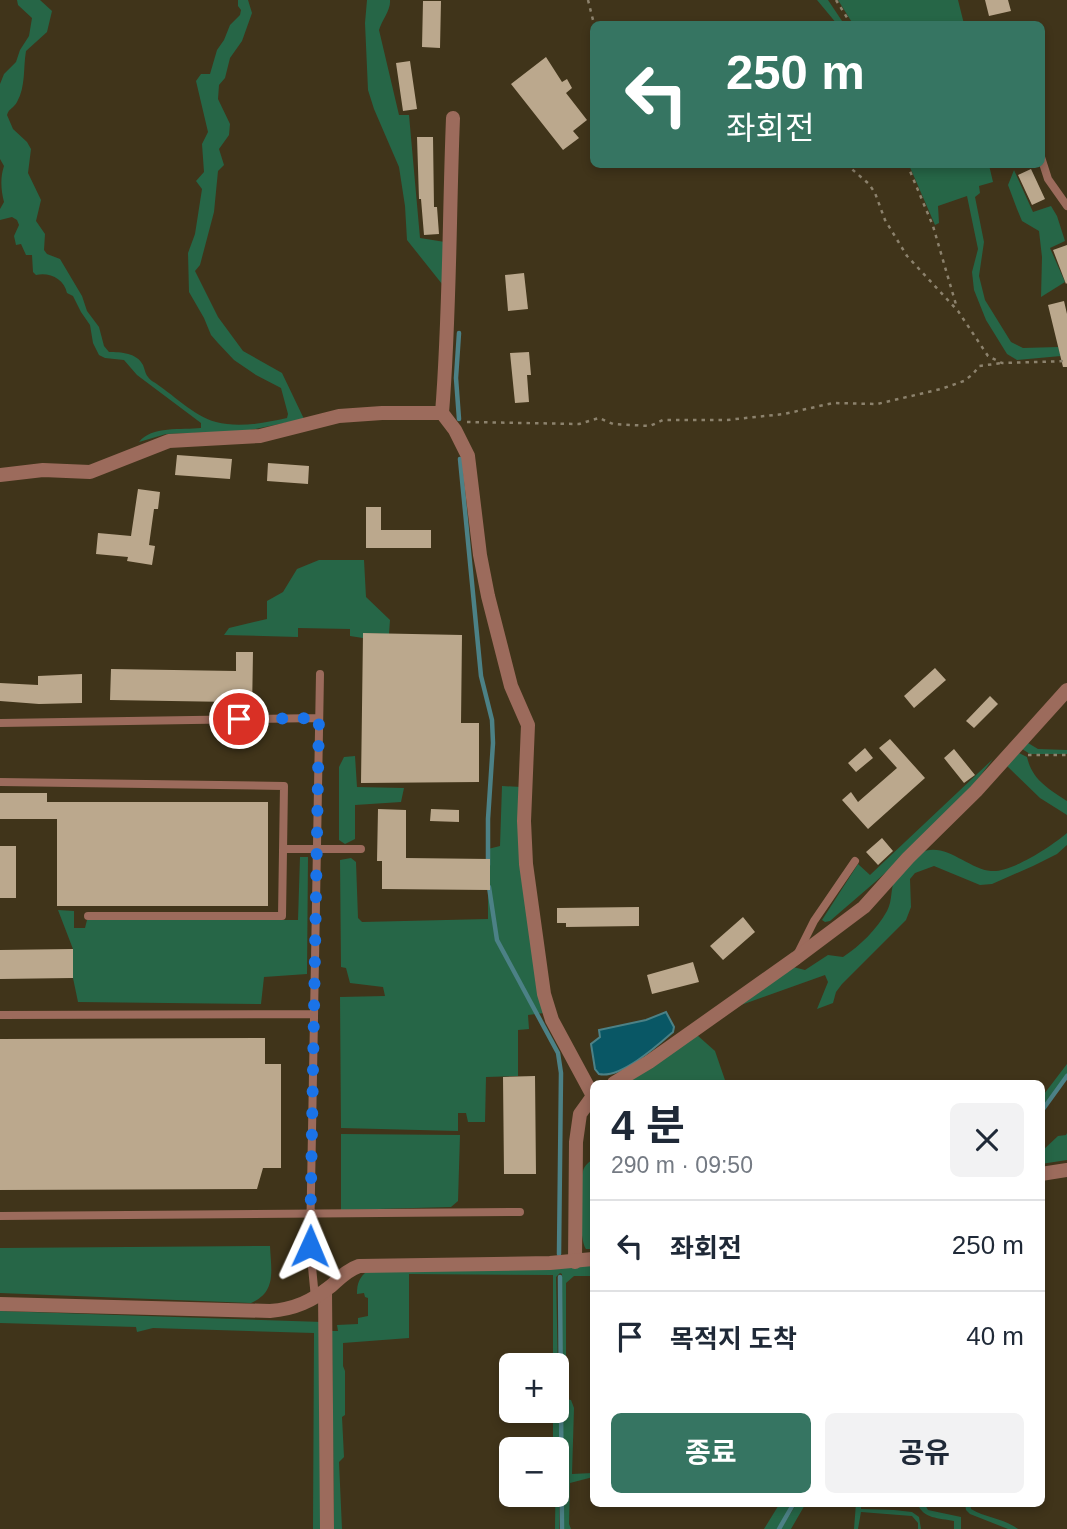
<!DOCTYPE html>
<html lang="ko">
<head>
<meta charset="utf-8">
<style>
	body { margin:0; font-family:Helvetica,"Noto Sans KR",sans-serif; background:#f2f2f3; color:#1f2937; height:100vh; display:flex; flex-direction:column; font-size:26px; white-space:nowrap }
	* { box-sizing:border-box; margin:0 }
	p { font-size:23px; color:#747a83 }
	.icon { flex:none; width:38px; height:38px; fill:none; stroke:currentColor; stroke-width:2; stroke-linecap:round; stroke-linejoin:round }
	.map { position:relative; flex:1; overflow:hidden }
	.side { position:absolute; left:590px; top:1080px; width:455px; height:427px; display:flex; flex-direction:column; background:#fff; border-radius:10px; box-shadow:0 4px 10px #0003 }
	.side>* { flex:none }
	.hud { position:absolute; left:590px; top:21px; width:455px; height:147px; border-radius:10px; box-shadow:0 4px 10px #0003; background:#367562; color:#fff; overflow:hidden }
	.buttons { position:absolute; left:499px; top:1353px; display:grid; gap:14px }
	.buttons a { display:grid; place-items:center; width:70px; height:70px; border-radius:10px; background:#fff; box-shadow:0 4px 10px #0003; font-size:35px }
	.pin { position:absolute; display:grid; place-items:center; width:60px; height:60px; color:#fff; margin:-30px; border:4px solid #fff; border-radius:50%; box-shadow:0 2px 7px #0007 }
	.me { position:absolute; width:77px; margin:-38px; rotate:1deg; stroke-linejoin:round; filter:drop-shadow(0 0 5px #0008) }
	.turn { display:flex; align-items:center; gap:24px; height:147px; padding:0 21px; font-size:32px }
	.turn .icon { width:91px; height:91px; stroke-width:2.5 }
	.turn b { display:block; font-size:49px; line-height:60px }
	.round { display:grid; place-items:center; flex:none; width:74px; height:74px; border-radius:10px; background:#f2f2f3 }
	.head { display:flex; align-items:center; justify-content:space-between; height:119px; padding:0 21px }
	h1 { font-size:42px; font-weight:700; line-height:52px }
	.button { display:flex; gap:14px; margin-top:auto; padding:14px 21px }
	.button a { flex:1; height:80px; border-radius:10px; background:#367562; color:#fff; font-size:28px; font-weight:700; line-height:80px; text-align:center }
	.button a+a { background:#f2f2f3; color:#1f2937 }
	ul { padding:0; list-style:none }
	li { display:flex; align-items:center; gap:21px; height:91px; padding:0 21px; border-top:2px solid #e0e1e3 }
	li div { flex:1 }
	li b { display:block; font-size:26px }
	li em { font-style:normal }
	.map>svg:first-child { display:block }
	.green { fill:#266647 }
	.water { fill:#095765; stroke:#4c8186; stroke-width:2 }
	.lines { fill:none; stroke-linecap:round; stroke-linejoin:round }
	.stream { stroke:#4c8186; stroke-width:4.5 }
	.building { fill:#bba88d }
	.path { stroke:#8c826d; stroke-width:2.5; stroke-dasharray:3.5 5; stroke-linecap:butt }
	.service { stroke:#9c6b5c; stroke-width:8 }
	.minor { stroke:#9c6b5c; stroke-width:14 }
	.tertiary { stroke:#9c6b5c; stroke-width:14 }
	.route { stroke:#1a73e8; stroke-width:12; stroke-dasharray:0 21.6 }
</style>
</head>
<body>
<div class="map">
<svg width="1067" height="1529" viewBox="0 0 1067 1529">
	<rect width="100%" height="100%" fill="#40341a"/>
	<!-- green -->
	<path class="green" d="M17 0H40L52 11 47 32 26 51C23 68 26 86 17 102 14 108 9 108 7 115L13 129 27 142 31 149 28 173 41 200 36 221 45 234 44 250 47 254 60 259 82 296 87 311 99 327 104 346 109 352C121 352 137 353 143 365 146 373 145 375 152 381 172 393 193 416 216 422 238 428 265 423 287 418L288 414 281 388 256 375 234 360 218 343 211 335 204 318 189 292 188 253 195 234 202 189 196 181 204 172 202 144 208 132 196 81 201 74H210L217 50 224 40 230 25 240 15 241 10 238 6V0H248L252 13 242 41 230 58 225 78 219 85 218 99 230 124 229 135 219 149 224 165 218 171 214 212 200 265 195 271 218 317 243 351 282 373 304 419 245 431 166 434 139 442C151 426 182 430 201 428V423L137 375 124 360 105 358 99 355 93 343 90 325 81 312 73 296 67 293C64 279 50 272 36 275L33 272 32 255H26L21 244 16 245 14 236 19 225 17 220 12 217 0 220V209L4 202C1 190 0 178 4 166L0 159V84L4 74 16 62 20 50 29 36 32 18 18 5Z
		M367 0H390C391 10 382 20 379 30L399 115H409L420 238 445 242 446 289 407 240 405 206 399 167 374 109 368 90 365 23Z
		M817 0H828L844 24H837Z
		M838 0H958L964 24H853Z
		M909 165H989L993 182 979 186 980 193 975 197 984 242 979 276 985 300 1011 342 1023 348 1058 347 1061 356 1017 360 1007 354 986 320 974 290 972 272 978 249 967 196 938 206 939 223 935 225Z
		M1014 170 1033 212 1051 206 1057 216 1065 241 1050 248 1065 282 1041 297 1042 257 1039 231 1022 221 1017 209 1008 185Z
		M319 560H364L366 597 390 620 389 634 363 633V638L350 636V629L298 628V637L224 635 229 628 267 619V601L283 592 297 569Z
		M1028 743 1038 749 1067 750V754H1030L1019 747Z
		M1017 752 1027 757C1032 780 1049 789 1067 801V815L1040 798 1006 765Z
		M355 756 357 787 404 788 401 802 355 805V839L345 844 339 840V767L344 757Z
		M993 759C948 821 888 871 830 921L825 922 822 920 858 864 870 875Z
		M502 786 521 787 544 1013 528 1015 529 1029 518 1030V1076L486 1077 485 1122H468L466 1113H458V1131L341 1128 340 997 385 996 383 987 350 983 346 968 341 967 340 860 351 858 356 862 358 918 362 922 488 919V849L500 846Z
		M1067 833V845L1057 854 1033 866 992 884 980 885 934 866 915 873 910 879 911 907 906 920 842 984 836 992 833 1003 817 1009 828 982 825 975 741 1005 793 967 805 970 828 955 843 957C860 946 877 929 887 911 893 900 890 888 895 880 899 872 913 857 920 853 944 840 968 869 991 871 1011 873 1052 846 1067 833Z
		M300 857H308L307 974 264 977 261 1004 78 1002 73 978V949L58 910 74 911V928H85L87 920H298Z
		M697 1035 715 1051 726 1083H622Z
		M1067 1064V1074L1041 1110V1098Z
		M1067 1133V1160L1041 1164V1152L1058 1136 1066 1135Z
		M341 1134 460 1135 458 1201 451 1207 341 1210Z
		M593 1159V1217L591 1218 593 1249H586C579 1240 579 1183 583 1171 584 1166 589 1162 593 1159Z
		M270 1246C271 1270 277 1292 251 1303L0 1293V1248Z
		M593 1263V1276H574L566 1283V1399L571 1400 574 1408 572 1474 593 1473V1477L570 1483 569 1524 571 1529H563L562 1274 560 1273 556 1277 560 1466 559 1529H555L556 1449H553V1411L556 1410V1365H553V1275L409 1274V1338L343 1343V1366L345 1371V1415L342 1417 344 1457 339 1462 342 1529H334L332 1331H338L337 1325 358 1324V1318L368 1316V1298L365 1297 364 1293 357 1294C357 1283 359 1278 368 1270Z
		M0 1311 323 1322V1529H313L314 1333 153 1328 137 1332 136 1327 0 1323Z
		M780 1503H793L777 1529H764Z
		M797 1503H806L791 1529H781Z
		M856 1503H861V1509L894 1510 912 1512 919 1517 921 1529H918V1523L912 1516 861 1512 858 1529H854Z
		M917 1503H924L928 1510 961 1517V1529H954V1521C939 1518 923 1519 917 1503Z
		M965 1503H970L971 1509C986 1518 1003 1518 1018 1529H1008L970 1514 966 1510Z"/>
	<!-- water -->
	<path class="water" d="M666 1012 674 1027 673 1032C657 1046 620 1079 599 1074L595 1069 591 1044 600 1037 599 1030 646 1020Z"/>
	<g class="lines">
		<!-- stream -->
		<path class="stream" d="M459 419 456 378 459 333
			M460 459 481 676 492 720 493 743 488 819V865
			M489 887 497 940 558 1053 561 1073 559 1254
			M1041 1112 1067 1076
			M560 1277 562 1529
			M779 1529 794 1503"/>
	</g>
	<!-- building -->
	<path class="building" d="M985 0H1008L1011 11 989 16Z
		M423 1H441L440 48 422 47Z
		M546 57 562 82 567 79 572 88 566 93 587 120 573 131 579 138 563 150 511 84Z
		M410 61 417 109 403 111 396 63Z
		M417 137H433L434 207H437L439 234 424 235 421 199H419Z
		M1031 169 1045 199 1032 205 1018 175Z
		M1067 245V283L1066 284 1053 250Z
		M524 273 528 309 508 311 505 275Z
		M1064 301 1067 314V367H1063L1048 305Z
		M529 352 531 375H527L529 402 515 403 510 353Z
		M177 455 232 459 230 479 175 475Z
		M268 463 309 466 308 484 267 481Z
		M138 489 160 492 158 509H154L149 545 155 546 152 565 127 561 128 557 96 554 98 533 131 536Z
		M366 507H381V530H431V548H366Z
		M363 633 462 635 461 723H479V782L361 783Z
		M236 652H253L252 712 232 713V702L110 700 111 669 236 671Z
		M935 668 946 680 914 708 904 696Z
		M82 674V703L39 704 0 701V683L38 685V676Z
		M990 696 998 704 974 728 966 721Z
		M890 739 925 778 868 829 842 800 851 792 858 802 897 768 879 748Z
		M865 748 873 758 856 772 848 763Z
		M954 749 975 775 964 783 944 758Z
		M0 793H47V802H268V906H57V819H0Z
		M378 809 406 810V858L490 859V890L382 889V861H377Z
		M431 809 459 810V822L430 821Z
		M882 838 893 851 878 865 866 852Z
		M0 846H16V898H0Z
		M639 907V926L566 927V923H557V908Z
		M743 917 755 932 723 960 710 946Z
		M73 949V978L0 979V950Z
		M693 962 699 982 652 994 647 975Z
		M265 1038V1064H281V1168H263L257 1189 0 1190V1039Z
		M535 1076 536 1174H504L503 1077Z"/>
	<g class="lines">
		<!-- path -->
		<path class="path" d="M588 0 594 24
			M836 0 851 24
			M846 164 869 184 875 193 885 220 907 256 958 311 988 356 1002 363 1067 361
			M907 164 933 226 957 308
			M467 422 579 424 599 418 613 424 650 426 663 420H727L784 414 833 403 877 404 941 389 964 381 973 374 979 366 1002 363
			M1028 755H1067"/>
		<!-- service -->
		<path class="service" d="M1041 157 1048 179 1067 206
			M0 723 319 718
			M0 782 284 786 282 916H88
			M283 849H361
			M798 953 814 921 855 861
			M0 1015 314 1014
			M0 1216 520 1212
			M315 1298 310 1246 320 674"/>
		<!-- minor -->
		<path class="minor" d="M453 118C449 217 450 315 442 413L455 430 468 456 480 555 488 596 511 686 528 725 524 821 526 864 544 994 552 1020 593 1096
			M0 475 43 470 90 472 169 441 260 436 339 416 382 413H442
			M614 1083 649 1062 796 958 864 907 908 858 976 791 1067 690
			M575 1262 576 1142 580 1114 593 1096
			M325 1291 327 1529"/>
		<!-- tertiary -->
		<path class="tertiary" d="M1041 1174 1067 1170
			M0 1304 270 1311C295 1309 312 1301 331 1286 340 1278 347 1270 359 1266L550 1263 593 1259"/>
	</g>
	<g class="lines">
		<!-- route -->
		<path class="route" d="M239 719 319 718 310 1246"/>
	</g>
</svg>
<div class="buttons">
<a>+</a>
<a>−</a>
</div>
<div class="pin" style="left:239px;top:719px;background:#d93025"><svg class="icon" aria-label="arrive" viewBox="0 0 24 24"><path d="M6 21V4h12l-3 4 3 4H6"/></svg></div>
<svg class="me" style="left:310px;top:1246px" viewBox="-20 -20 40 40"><path d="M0-17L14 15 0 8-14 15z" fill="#1a73e8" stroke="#fff" stroke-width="4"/></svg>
<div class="hud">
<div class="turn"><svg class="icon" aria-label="left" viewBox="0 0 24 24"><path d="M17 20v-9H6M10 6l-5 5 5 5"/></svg><div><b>250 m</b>좌회전</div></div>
</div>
<section class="side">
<div class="head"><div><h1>4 분</h1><p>290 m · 09:50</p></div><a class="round"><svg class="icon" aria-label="close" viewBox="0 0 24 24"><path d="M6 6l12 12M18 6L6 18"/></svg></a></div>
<ul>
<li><svg class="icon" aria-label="left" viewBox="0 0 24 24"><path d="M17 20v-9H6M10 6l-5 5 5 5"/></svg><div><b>좌회전</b></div><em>250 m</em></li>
<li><svg class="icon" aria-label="arrive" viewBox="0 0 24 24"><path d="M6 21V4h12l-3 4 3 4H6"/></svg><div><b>목적지 도착</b></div><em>40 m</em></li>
</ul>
<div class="button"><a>종료</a><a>공유</a></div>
</section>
</div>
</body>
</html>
